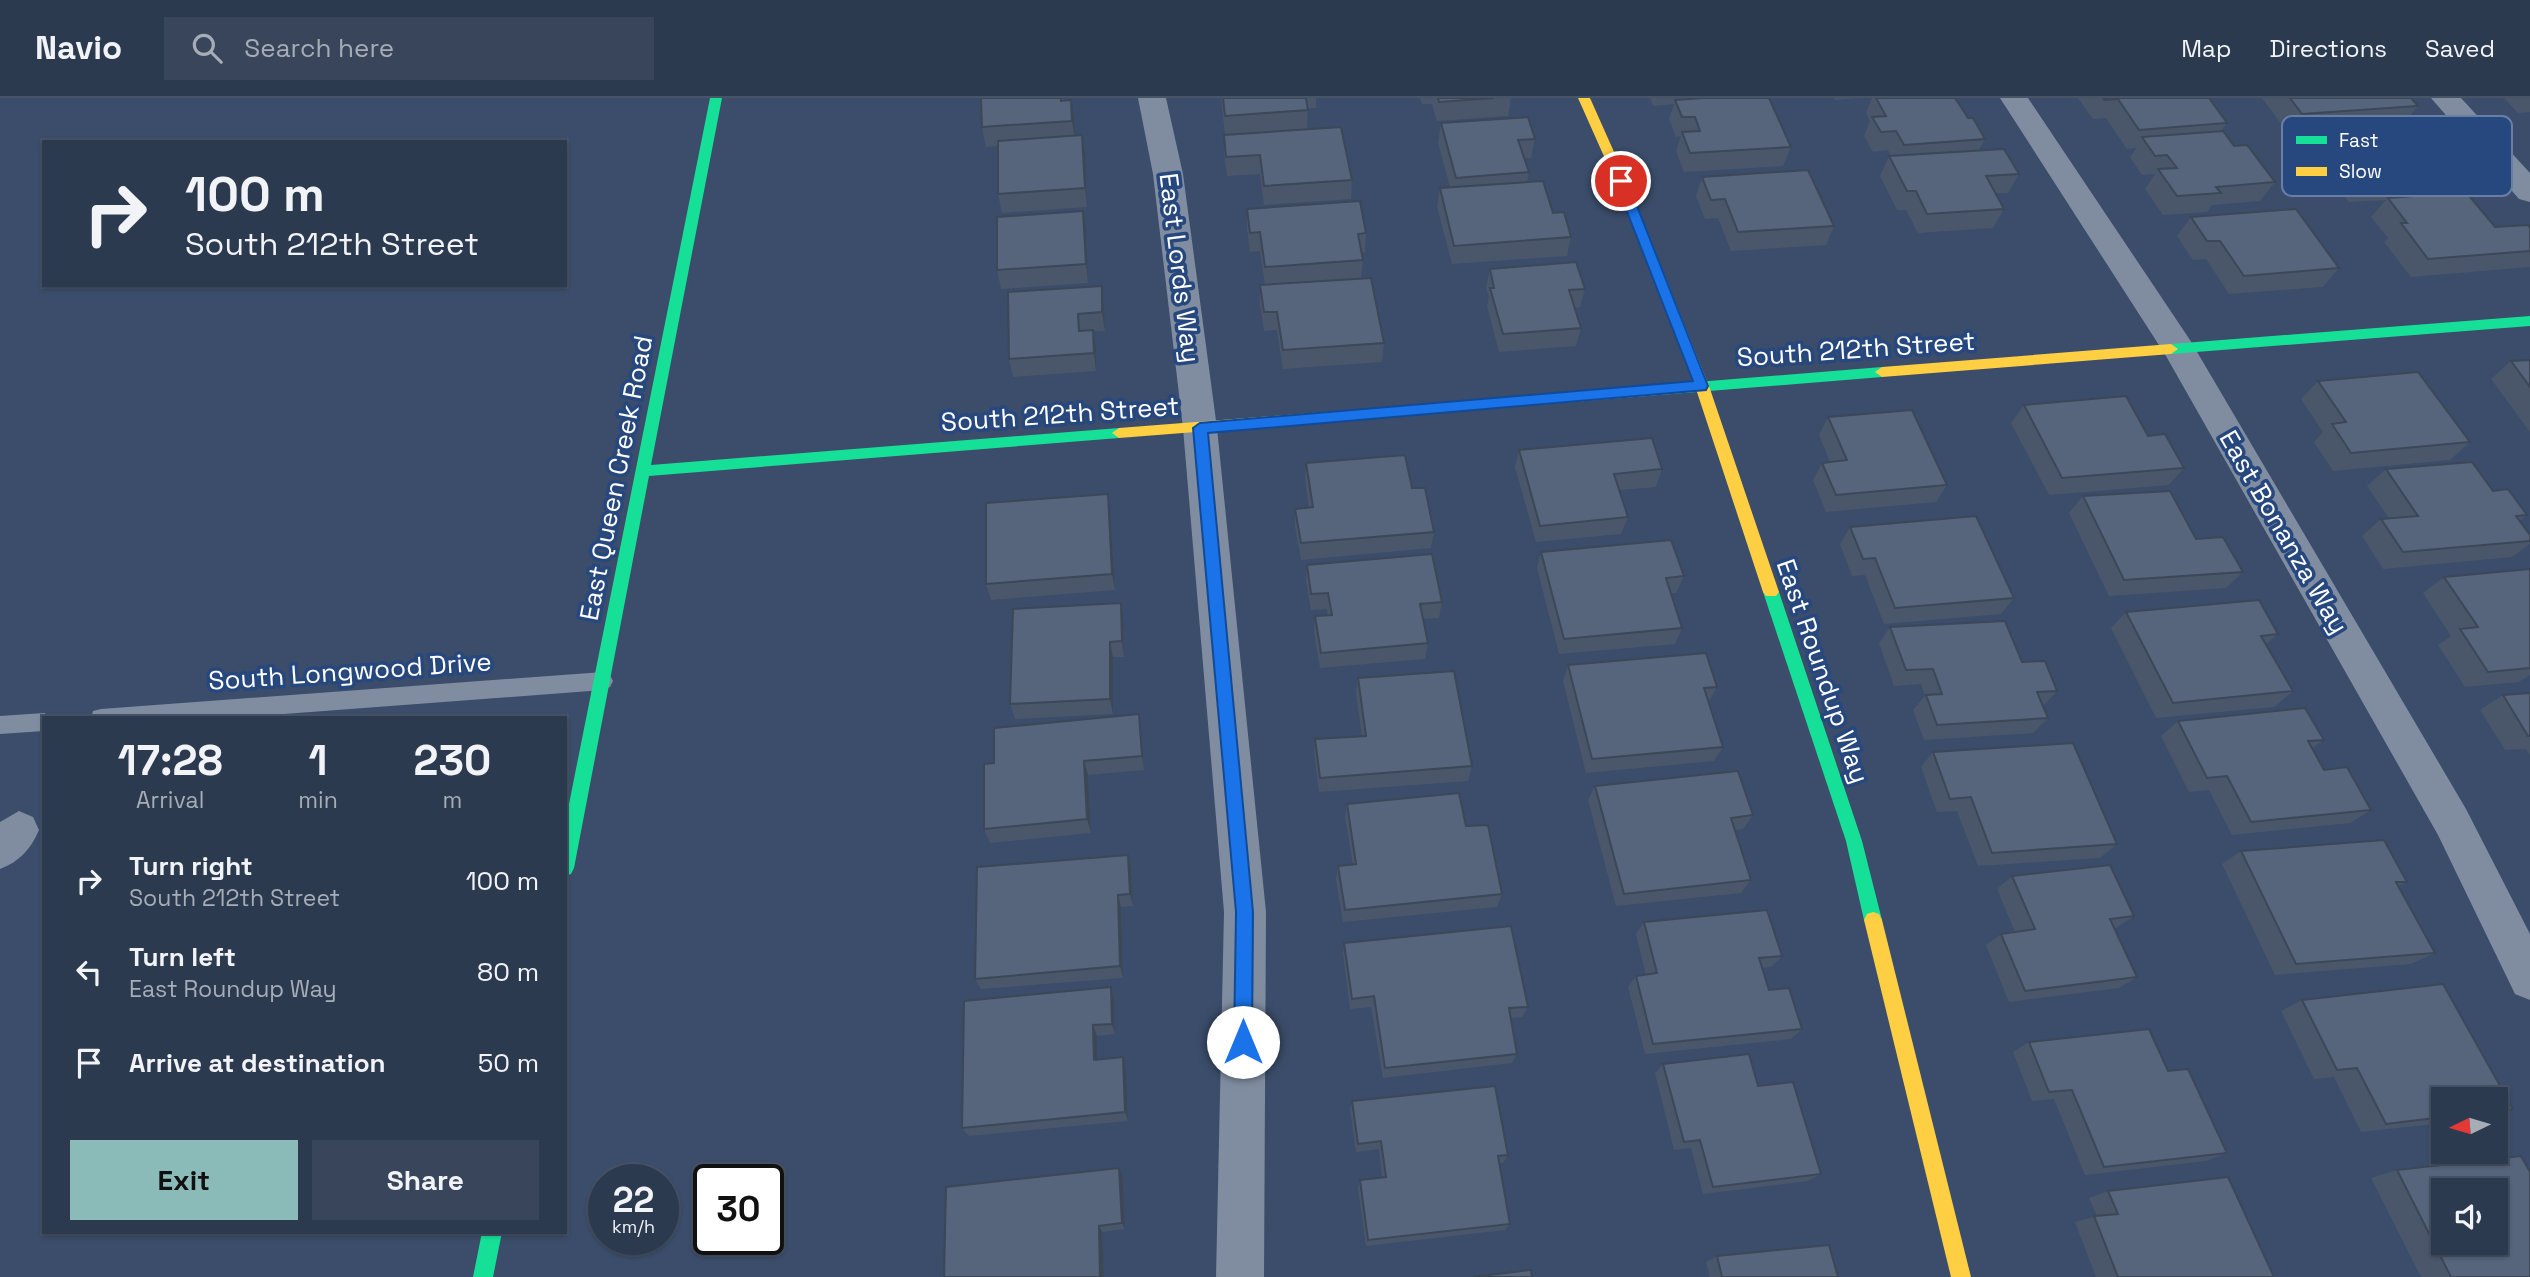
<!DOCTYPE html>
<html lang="en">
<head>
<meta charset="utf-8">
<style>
	body { margin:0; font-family:"Space Grotesk",sans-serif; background:#38455a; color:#f1f3f6; height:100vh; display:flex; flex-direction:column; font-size:26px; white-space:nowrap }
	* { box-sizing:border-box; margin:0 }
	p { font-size:23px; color:#a6adb7 }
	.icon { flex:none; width:38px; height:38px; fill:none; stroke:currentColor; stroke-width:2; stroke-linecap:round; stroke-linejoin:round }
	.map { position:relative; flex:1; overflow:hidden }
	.details { position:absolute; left:42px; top:618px; width:525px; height:518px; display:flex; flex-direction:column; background:#2c3a50; border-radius:0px; box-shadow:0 2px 5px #0004,0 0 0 2px #485467 }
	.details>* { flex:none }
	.hud { position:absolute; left:42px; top:42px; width:525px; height:147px; border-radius:0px; box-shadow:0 2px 5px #0004,0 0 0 2px #485467; background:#2c3a50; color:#f1f3f6; overflow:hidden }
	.needle { width:46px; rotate:265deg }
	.fabs { position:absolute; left:2431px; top:989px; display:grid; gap:14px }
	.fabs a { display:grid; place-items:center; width:77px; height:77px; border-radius:0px; background:#2c3a50; box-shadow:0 2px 5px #0004,0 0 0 2px #485467; font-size:35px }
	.speed { position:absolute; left:588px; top:1066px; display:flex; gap:14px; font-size:35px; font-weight:700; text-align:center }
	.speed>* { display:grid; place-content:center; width:91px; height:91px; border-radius:50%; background:#2c3a50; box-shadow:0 2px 5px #0004,0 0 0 2px #485467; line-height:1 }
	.speed small { font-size:18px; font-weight:400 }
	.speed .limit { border:4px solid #111; border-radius:10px; background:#fff; color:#111 }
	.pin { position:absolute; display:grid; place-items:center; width:60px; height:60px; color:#fff; margin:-30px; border:4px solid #fff; border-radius:50%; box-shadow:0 2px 7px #0007 }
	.me { position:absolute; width:77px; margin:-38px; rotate:0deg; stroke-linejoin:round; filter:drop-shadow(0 0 5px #0008) }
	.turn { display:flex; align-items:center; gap:24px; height:147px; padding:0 28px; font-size:32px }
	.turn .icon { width:91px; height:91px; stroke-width:2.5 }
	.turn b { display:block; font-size:49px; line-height:60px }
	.eta { display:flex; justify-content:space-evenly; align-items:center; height:119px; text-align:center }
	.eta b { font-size:42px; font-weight:600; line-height:49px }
	.button { display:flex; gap:14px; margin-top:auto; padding:14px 28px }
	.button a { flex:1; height:80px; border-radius:0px; background:#8bbbb9; color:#111; font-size:28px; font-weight:600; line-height:80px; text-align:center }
	.button a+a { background:#38455a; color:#f1f3f6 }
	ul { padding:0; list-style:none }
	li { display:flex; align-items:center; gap:21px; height:91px; padding:0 28px }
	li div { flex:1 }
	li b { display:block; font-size:26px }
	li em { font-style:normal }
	header { display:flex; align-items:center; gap:42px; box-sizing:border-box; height:98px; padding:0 35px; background:#2c3a50; border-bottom:2px solid #485467 }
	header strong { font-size:33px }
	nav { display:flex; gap:38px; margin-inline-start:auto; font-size:24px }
	.search { width:490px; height:63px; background:#38455a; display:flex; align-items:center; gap:18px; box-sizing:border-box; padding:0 24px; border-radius:0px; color:#a6adb7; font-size:26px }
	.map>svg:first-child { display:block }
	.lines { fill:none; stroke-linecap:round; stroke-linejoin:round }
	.lane { fill:#808da1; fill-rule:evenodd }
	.street { fill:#808da1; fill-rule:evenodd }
	.fast { fill:#16e098; fill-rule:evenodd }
	.slow { fill:#ffcf43; fill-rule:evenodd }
	.wall { fill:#4a576b }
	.shaded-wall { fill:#3c4757 }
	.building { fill:#56657c; stroke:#3c4757; stroke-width:2; fill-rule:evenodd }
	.route { fill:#1a73e8; stroke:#114b97; stroke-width:2 }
	.labels { text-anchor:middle; stroke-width:7; stroke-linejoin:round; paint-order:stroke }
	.street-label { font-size:26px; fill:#fff; stroke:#27487e }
	.key { fill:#27487e; stroke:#687fa5; stroke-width:2 }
	.key-label { font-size:19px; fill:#fff }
</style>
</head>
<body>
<header>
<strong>Navio</strong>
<div class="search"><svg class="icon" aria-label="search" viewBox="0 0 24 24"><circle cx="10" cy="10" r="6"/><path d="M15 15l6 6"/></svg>Search here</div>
<nav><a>Map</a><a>Directions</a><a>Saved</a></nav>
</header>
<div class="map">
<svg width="2530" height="1179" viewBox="0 0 2530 1179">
	<rect width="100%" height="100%" fill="#3b4d6a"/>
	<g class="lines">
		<!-- lane -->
		<path class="lane" d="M603 574 610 577 613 583 610 589 603 592 232 620H91L93 613 101 611Z
			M44 615 53 620H44V633L0 636V618Z"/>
		<!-- street -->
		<path class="street" d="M1138 0H1166L1183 76 1217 330 1266 814 1264 1179H1216L1224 814 1183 330 1153 76Z
			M2000 0H2028L2190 242 2466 711 2530 836V902L2515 896 2438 737 2166 258Z
			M2431 0H2461L2530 75V104L2519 101Z
			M19 713 33 719 39 732C31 751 19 764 0 771V724Z"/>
		<!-- fast -->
		<path class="fast" d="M710 0H722L651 367 1119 330 1126 335 1119 340 649 378 574 770 571 776 565 778V726Z
			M2530 218V228L2171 256 2164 251 2171 246Z
			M1882 269 1889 274 1882 279 1401 318 1394 313 1401 308Z
			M1771 488 1776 490 1779 494 1862 743 1882 822 1879 828 1873 830 1867 828 1864 822 1846 743 1763 494 1766 490Z
			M482 1134H502L493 1179H473Z"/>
		<!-- slow -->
		<path class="slow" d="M1578 0H1590L1627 83 1709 288 1779 494 1776 498H1766L1763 494 1695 288 1615 83Z
			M2171 246 2178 251 2171 256 1882 279 1875 274 1882 269Z
			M1401 308 1408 313 1401 318 1119 340 1112 335 1119 330Z
			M1873 814 1879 816 1882 822 1971 1179H1951L1864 822 1867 816Z"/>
	</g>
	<!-- wall -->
	<path class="wall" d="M981 0H1063V3L1071 2 1075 38 1085 57 1087 109 1002 115 998 96V48L986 49 982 29Z
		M1221 0H1316V10H1308L1307 31 1352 82 1351 101 1264 107 1260 76 1227 78 1224 56V37H1225Z
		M1420 0H1511L1508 18 1437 23 1432 6H1422Z
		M1650 0H1769L1791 49 1783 68 1684 74 1676 53 1681 38 1676 39 1669 21 1674 6 1653 8Z
		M1834 0H1861L1835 2Z
		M1872 0H1955L1968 20 1985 41 1979 52 2019 76 2008 95H1995L2004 111 1993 130 1918 135 1906 112H1897L1880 78 1889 58H1891L1888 52 1873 54 1864 38 1870 23 1866 15Z
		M2078 0H2209L2227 25 2221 33 2234 48 2275 84 2260 103 2212 107 2207 114 2163 117 2145 91 2155 76 2142 77 2130 59 2136 50 2127 51 2106 20 2093 21Z
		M2262 0H2411L2418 8 2404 25 2442 45 2437 51 2460 79 2445 95 2495 129 2530 130V169L2411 179 2384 144 2388 140 2371 119 2386 102 2349 104 2308 51 2322 33 2288 35Z
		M2504 0H2530V14L2518 15Z
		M1441 25 1535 41 1531 60H1524L1529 74 1527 84 1571 139 1567 158 1452 166 1437 109 1440 90 1450 89 1438 45Z
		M1702 79 1834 128 1826 147 1731 153 1718 120 1705 121 1696 98Z
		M1247 111 1366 135 1365 154 1361 155 1363 162 1361 180 1384 245 1382 264 1283 271 1277 232 1264 233 1260 206V187H1265L1260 153 1250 154 1247 130Z
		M1083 113 1086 132 1088 185 1001 191 997 172Z
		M2191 119 2339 170 2323 189 2229 196 2206 161 2193 162 2177 138Z
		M1490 171 1585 191 1580 209 1575 210 1581 230 1576 248 1499 254 1487 208 1489 199 1486 190Z
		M1102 188 1104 206 1105 233H1093L1096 250V273L1013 279 1009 261Z
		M2530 262V334L2491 281 2511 263Z
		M2318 283 2470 344 2450 362 2333 373 2314 344 2323 334 2301 301Z
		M2024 307 2184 370 2169 387 2049 397 2011 325Z
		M1828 319 1947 387 1936 404 1826 414 1813 382 1822 365 1830 364 1819 337Z
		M1519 352 1662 371 1656 389 1619 392 1628 419 1621 436 1536 444 1515 369Z
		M1306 365 1412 390 1434 434 1431 450 1301 462 1295 428V411L1309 410 1305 382Z
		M2386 371 2493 393 2527 417 2520 423 2530 437V446L2512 459 2383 471 2362 438 2381 421 2389 420 2367 388Z
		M1108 396 1110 413 1115 492 991 502 986 486Z
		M2083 398 2196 441 2243 474 2226 490 2109 498 2069 415Z
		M1850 429 2014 500 2001 516 1884 526 1865 477 1852 478 1840 446Z
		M1541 454 1684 478 1676 495H1671L1682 530 1675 546 1559 556 1537 470Z
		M1307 467 1442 504 1439 520 1423 521 1428 545 1425 561 1320 570 1314 534 1315 518H1328L1327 511 1311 512 1306 483Z
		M2530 471V577L2519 584 2465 589 2438 547 2451 538 2423 495 2444 479Z
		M2126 514 2278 536 2266 546 2293 593 2274 609 2156 620 2111 530Z
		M1123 521 1124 559H1113V616L1015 621 1010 606Z
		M1890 529 2022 564 2057 593 2043 608 2048 620 2033 635 1924 642 1913 612 1925 598 1921 586 1894 588 1879 545Z
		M1568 567 1717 589 1708 605 1723 649 1714 663 1586 675 1563 583Z
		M1358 580 1472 668 1468 683 1319 694 1314 656 1315 641 1362 638 1356 595Z
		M2530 595V657L2526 651 2505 652 2480 612 2503 597Z
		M1139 616 1141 631 1144 672 1088 677 1091 735 990 745 984 731 994 665Z
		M2178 623 2324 642 2312 650 2324 672 2371 712 2350 725 2232 737 2209 692 2189 694 2161 638Z
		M1933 654 2117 746 2100 760 1978 768 1957 713 1937 714 1921 669Z
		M1595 688 1753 717 1743 731 1735 732 1751 782 1741 795 1616 808 1588 702Z
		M1347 706 1466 728 1502 796 1497 809 1343 824 1336 781 1338 768 1353 767 1345 719Z
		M2241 753 2407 784 2398 788 2435 855 2411 866 2275 877 2222 766Z
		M1128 757 1131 770 1133 808 1121 809 1123 880 981 891 975 881Z
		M2012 778 2134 818 2116 830H2114L2137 879 2119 890 2009 904 1986 847 2001 836 2015 834 1997 791Z
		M1644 824 1782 858 1771 869 1762 870 1769 892 1802 931 1791 941 1645 956 1628 889 1636 878 1646 877 1636 836Z
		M1344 845 1528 909 1522 919 1511 920 1517 956 1512 965 1383 980 1371 909 1350 911 1343 856Z
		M2443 886 2513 1011 2496 1016V1001H2443V1025L2361 1034 2334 979 2314 981 2281 913 2302 902Z
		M1111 889 1114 900 1115 936 1097 938V962L1123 959 1126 969 1128 1023 969 1038 962 1030Z
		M2029 944 2227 1055 2206 1063 2085 1077 2054 1001 2032 1003 2013 954Z
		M1663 966 1758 988 1821 1076 1808 1083 1703 1096 1691 1050 1674 1052 1655 975Z
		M1352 1003 1508 1057 1503 1065H1499L1510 1126 1505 1132 1366 1148 1358 1090 1360 1082 1382 1080 1379 1051 1356 1054 1350 1012Z
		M2397 1072 2530 1179H2421L2371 1080Z
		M1123 1078 1125 1131 1102 1134 1104 1179H944Z
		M2108 1093 2274 1179H2096L2075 1124 2097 1118 2089 1100Z
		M1717 1158 1838 1179H1710L1706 1164Z"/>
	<!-- shaded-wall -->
	<path class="shaded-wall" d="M1071 2 1074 22 1075 42 1072 23Z
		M1082 37 1085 57 1087 109 1085 90Z
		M1083 113 1086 132 1088 185 1086 166Z
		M1102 188 1104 206 1105 233 1102 214Z
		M1093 232 1096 250V273L1094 255Z
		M1108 396 1110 413 1115 492 1112 476Z
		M1121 505 1123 521 1124 559 1122 543Z
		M1110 544 1113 559V616L1110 601Z
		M1139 616 1141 631 1144 672 1142 658Z
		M1084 663 1088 677 1091 735 1087 721Z
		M1128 757 1131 770 1133 808 1130 796Z
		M1118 797 1121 809 1123 880 1120 868Z
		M1111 889 1114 900 1115 936 1112 926Z
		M1093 927 1097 938V972L1094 962Z
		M1123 959 1126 969 1128 1023 1125 1014Z
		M1119 1070 1123 1078 1125 1131 1122 1125Z
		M1099 1128 1102 1134 1104 1179H1100Z"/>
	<!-- building -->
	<path class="building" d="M981 0H1061V3L1071 2 1072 23 982 29Z
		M1223 0H1306L1308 12 1225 18Z
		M1438 0H1494L1439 4Z
		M1704 0H1769L1791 49 1690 55 1682 34 1700 33 1695 19H1682L1675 2Z
		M1876 0H1955L1968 20H1973L1985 41 1904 47 1896 33 1881 34 1872 19 1886 18Z
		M2103 0H2209L2227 25 2139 32 2118 1 2104 2Z
		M2290 0H2411L2418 8 2302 16Z
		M1528 19 1535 41 1518 42 1529 74 1456 80 1441 25Z
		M1341 29 1352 82 1264 88 1260 57 1226 59 1224 37Z
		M2223 33 2234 48 2247 47 2275 84 2216 89 2221 95 2177 98 2158 71 2177 70 2167 57 2155 58 2142 39Z
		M1082 37 1085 90 998 96V43Z
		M2004 51 2019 76 1986 78 2004 111 1927 116 1916 93H1907L1889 58Z
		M1808 72 1834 128 1738 134 1725 101 1711 102 1702 79Z
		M1543 83 1553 115 1564 114 1571 139 1454 148 1440 90Z
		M2466 94 2495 129 2528 127 2530 130V153L2428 161 2401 125H2407L2388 100Z
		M1360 103 1366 135 1358 136 1363 162 1265 169 1260 134 1250 135 1247 111Z
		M2296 111 2339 170 2244 178 2220 143H2207L2191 119Z
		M1083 113 1086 166 997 172V119Z
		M1576 164 1585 191 1569 192 1581 230 1503 236 1490 190H1494L1490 171Z
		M1371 180 1384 245 1283 252 1277 214H1264L1260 187Z
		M1102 188V214L1078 216 1079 233 1093 232 1094 255 1009 261 1008 194Z
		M2530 262V289L2511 263Z
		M2418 274 2470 344 2351 355 2332 326 2346 324 2318 283Z
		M2126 298 2148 338 2165 336 2184 370 2062 380 2024 307Z
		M1912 312 1947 387 1836 397 1822 365 1847 362 1828 319Z
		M1652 340 1662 371 1614 376 1628 419 1540 428 1519 352Z
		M1405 357 1412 390H1425L1434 434 1301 445 1295 411 1313 409 1306 365Z
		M2472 364 2493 393 2508 391 2527 417 2516 418 2530 437V443L2403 454 2381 421 2418 418 2386 371Z
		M2170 393 2196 441 2223 439 2243 474 2124 482 2083 398Z
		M1108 396 1112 476 986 486V405Z
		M1976 418 2014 500 1895 510 1875 460 1863 461 1850 429Z
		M1671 442 1684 478 1666 480 1682 530 1564 541 1541 454Z
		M1432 456 1442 504 1420 506 1428 545 1321 555 1315 518 1332 517 1328 495 1311 496 1307 467Z
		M2530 471V570L2488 574 2460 531 2478 529 2444 479Z
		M2259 502 2278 536 2261 538 2293 593 2173 605 2126 514Z
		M1121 505 1122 543 1110 544V601L1010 606 1013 511Z
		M2005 523 2022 564 2045 563 2057 593 2037 594 2048 620 1937 627 1926 597 1942 596 1933 571 1906 572 1890 529Z
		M1706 555 1717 589 1704 590 1723 649 1592 661 1568 567Z
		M1454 573 1472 668 1320 680 1315 641 1366 638 1358 580Z
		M2530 595V638H2528L2503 597Z
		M2305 610 2324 642 2308 643 2324 672 2347 669 2371 712 2251 724 2227 678 2207 680 2178 623Z
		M1139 616 1142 658 1084 663 1087 721 984 731V666L994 665V630Z
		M2073 645 2117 746 1992 755 1971 699 1950 701 1933 654Z
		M1738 673 1753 717 1731 720 1751 782 1624 796 1595 688Z
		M1459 695 1466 728 1488 727 1502 796 1345 812 1338 768 1356 766 1347 706Z
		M2384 742 2407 784H2396L2435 855 2296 866 2241 753Z
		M1128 757 1130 796 1118 797 1120 868 975 881 977 769Z
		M2110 767 2134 818 2110 821 2137 879 2025 893 2001 836 2035 831 2012 778Z
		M1767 812 1782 858 1759 860 1769 892 1789 890 1802 931 1653 946 1636 878 1657 875 1644 824Z
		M1511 828 1528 909 1509 910 1517 956 1385 970 1374 898 1352 901 1344 845Z
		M2443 886 2513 1011 2496 1013V1001H2443V1019L2386 1026 2357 970 2337 972 2302 902Z
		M1111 889 1112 926 1093 927 1094 962 1123 959 1125 1014 962 1030 964 903Z
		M2149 931 2168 973 2188 971 2227 1055 2104 1069 2072 992 2049 994 2029 944Z
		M1749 956 1758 988 1793 984 1821 1076 1713 1089 1700 1042 1684 1044 1663 966Z
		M1495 988 1508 1057 1498 1058 1510 1126 1368 1142 1360 1082 1386 1079 1381 1043 1358 1046 1352 1003Z
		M2521 1058 2530 1074V1179H2451L2397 1072ZM2443 1092H2496V1144H2443Z
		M1119 1070 1122 1125 1099 1128 1100 1179H944L946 1089Z
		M2228 1079 2274 1179H2118L2094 1118 2118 1116 2108 1093Z
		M1829 1147 1838 1179H1722L1717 1158Z
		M1531 1172 1532 1179H1473Z"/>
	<!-- route -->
	<path class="route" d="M1621 79 1627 83 1708 288 1706 292 1208 335 1253 814 1252 944 1250 951 1243 954 1237 951 1234 944 1236 814 1193 330 1200 325 1693 283 1615 83Z"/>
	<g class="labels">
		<!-- street labels -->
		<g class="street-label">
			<text transform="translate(1180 170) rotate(83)" y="9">East Lords Way</text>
			<text transform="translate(1856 251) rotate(-4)" y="9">South 212th Street</text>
			<text transform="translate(1060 316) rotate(-4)" y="9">South 212th Street</text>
			<text transform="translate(616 380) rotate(-79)" y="9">East Queen Creek Road</text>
			<text transform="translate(2284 434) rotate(60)" y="9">East Bonanza Way</text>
			<text transform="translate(350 573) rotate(-4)" y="9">South Longwood Drive</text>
			<text transform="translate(1823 573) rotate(71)" y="9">East Roundup Way</text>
		</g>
	</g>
	<!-- legend -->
	<rect x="2282" y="18" width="230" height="80" rx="10" class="key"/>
	<rect x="2296" y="38" width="31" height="8" fill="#16e098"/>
	<rect x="2296" y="69" width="31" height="9" fill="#ffcf43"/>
	<g class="key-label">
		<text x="2339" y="49">Fast</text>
		<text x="2339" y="80">Slow</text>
	</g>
</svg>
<div class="fabs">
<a><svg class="needle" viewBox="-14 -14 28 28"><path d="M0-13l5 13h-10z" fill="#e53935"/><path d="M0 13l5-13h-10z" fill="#a6adb7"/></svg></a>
<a><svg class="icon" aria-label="sound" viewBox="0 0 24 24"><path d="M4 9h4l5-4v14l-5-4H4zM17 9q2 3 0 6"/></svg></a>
</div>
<div class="speed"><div>22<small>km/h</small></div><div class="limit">30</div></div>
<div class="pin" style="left:1621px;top:83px;background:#d93025"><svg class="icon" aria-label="arrive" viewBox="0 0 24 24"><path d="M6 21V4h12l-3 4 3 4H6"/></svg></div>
<svg class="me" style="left:1243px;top:944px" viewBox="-20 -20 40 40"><circle r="19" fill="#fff"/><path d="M0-13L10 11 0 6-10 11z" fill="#1a73e8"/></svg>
<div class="hud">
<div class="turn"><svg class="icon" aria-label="right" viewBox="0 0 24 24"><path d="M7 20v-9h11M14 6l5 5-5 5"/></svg><div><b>100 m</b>South 212th Street</div></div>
</div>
<section class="details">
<div class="eta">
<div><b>17:28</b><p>Arrival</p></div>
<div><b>1</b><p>min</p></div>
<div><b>230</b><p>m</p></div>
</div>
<ul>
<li><svg class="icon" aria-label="right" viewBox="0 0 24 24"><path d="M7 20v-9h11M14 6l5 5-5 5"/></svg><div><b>Turn right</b><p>South 212th Street</p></div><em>100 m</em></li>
<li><svg class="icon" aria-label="left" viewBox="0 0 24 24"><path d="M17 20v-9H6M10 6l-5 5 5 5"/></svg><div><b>Turn left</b><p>East Roundup Way</p></div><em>80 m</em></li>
<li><svg class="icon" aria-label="arrive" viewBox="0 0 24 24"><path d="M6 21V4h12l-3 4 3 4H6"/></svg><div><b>Arrive at destination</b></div><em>50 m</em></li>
</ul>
<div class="button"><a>Exit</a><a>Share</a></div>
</section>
</div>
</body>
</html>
